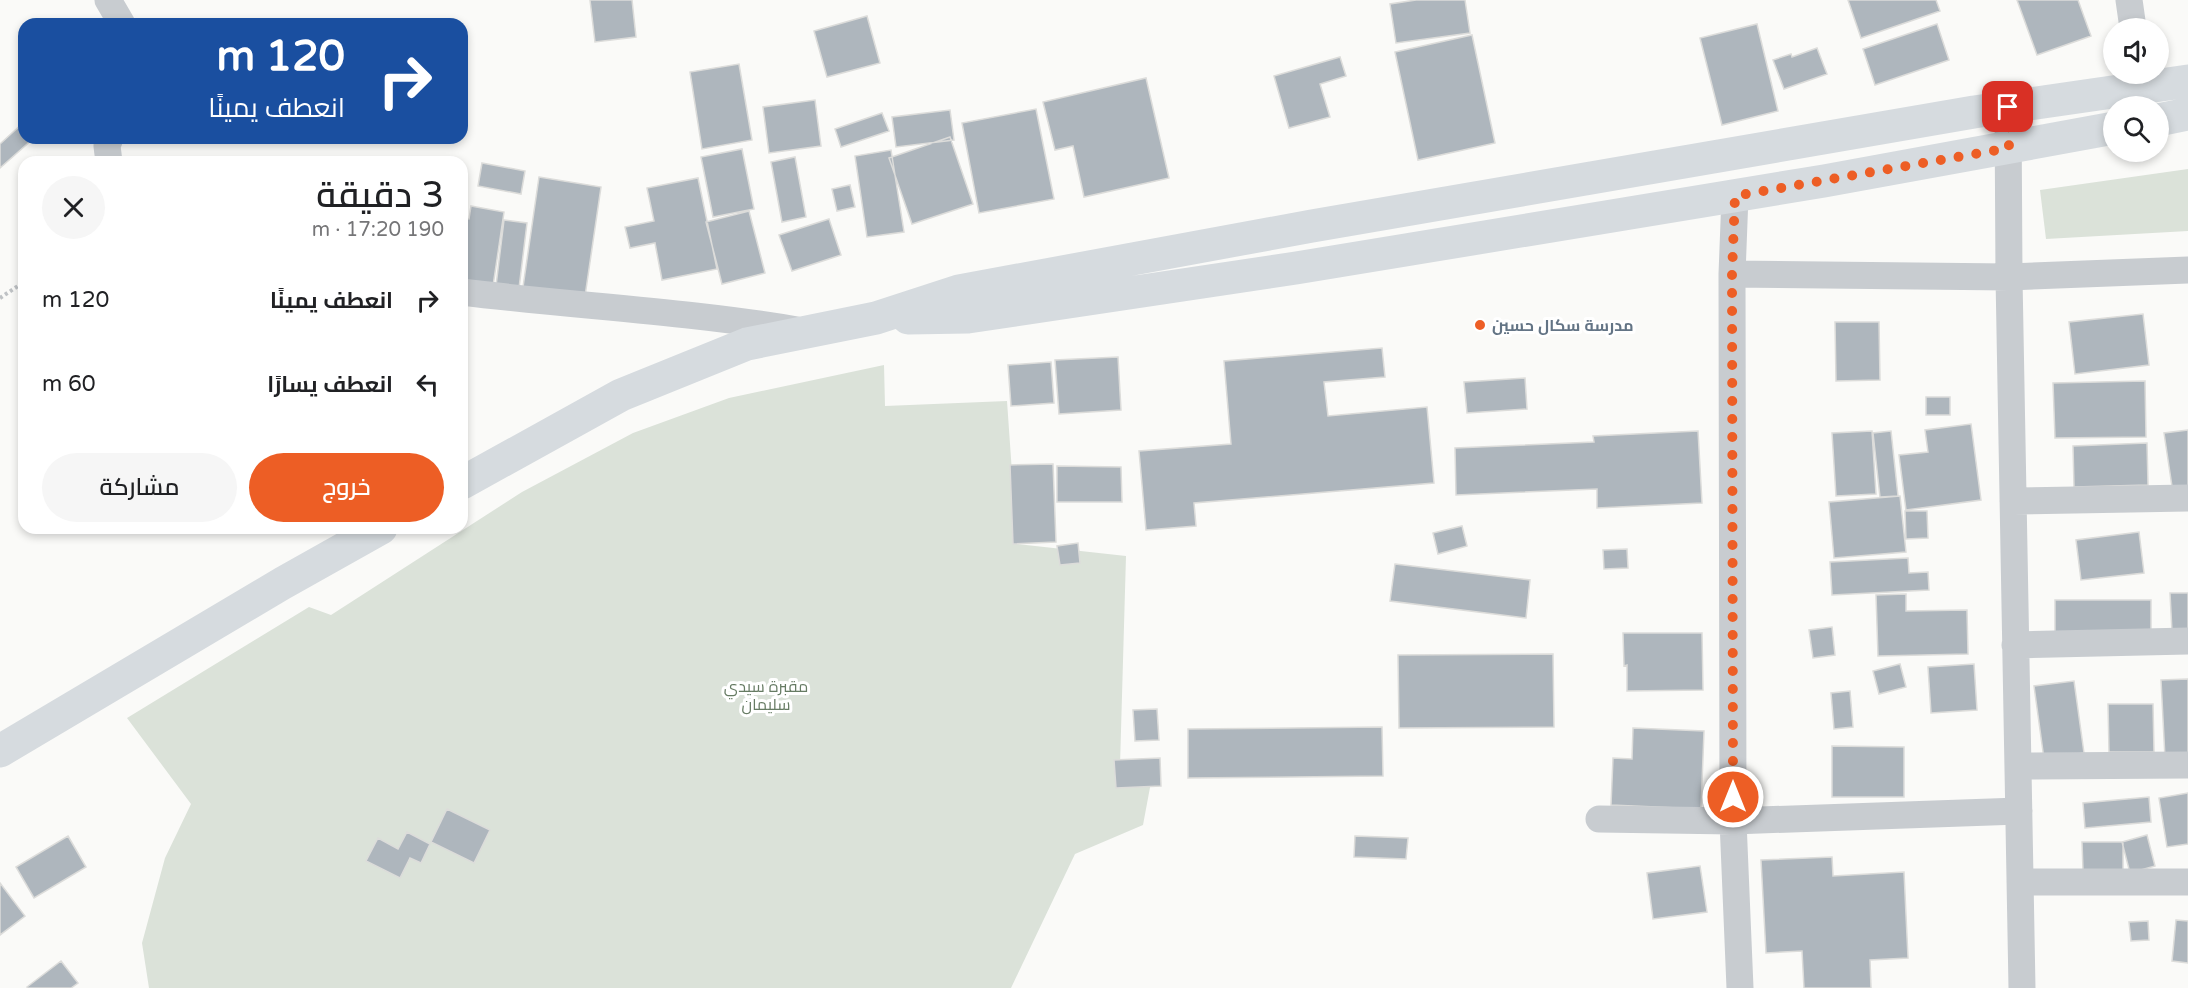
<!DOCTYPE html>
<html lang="ar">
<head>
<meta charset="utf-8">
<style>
	body { margin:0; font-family:"Varela Round",Cairo,sans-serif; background:#f6f6f6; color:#202124; direction:rtl; height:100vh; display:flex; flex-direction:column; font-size:22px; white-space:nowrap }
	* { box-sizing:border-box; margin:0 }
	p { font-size:20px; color:#757577 }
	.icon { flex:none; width:33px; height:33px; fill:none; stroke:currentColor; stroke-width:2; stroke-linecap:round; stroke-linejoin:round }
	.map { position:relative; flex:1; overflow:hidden; direction:ltr }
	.details { position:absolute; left:18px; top:156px; width:450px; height:378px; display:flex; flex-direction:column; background:#fff; border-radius:18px; box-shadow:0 3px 9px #0003; direction:rtl }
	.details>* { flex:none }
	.guide { position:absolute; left:18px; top:18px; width:450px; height:126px; border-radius:18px; box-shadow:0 3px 9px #0003; direction:rtl; background:#1a4fa0; color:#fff; overflow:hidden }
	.tools { position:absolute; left:2103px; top:18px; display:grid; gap:12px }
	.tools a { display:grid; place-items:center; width:66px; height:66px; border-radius:50%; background:#fff; box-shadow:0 3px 9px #0003; font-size:30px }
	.pin { position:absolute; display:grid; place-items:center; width:51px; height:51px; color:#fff; margin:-26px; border-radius:12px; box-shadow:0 3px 9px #0006 }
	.me { position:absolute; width:66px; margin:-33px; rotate:0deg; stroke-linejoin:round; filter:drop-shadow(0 0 4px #0008) }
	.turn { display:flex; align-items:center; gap:21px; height:126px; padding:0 24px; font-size:27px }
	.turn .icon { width:78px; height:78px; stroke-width:2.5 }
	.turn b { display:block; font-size:42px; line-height:51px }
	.round { display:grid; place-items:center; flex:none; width:63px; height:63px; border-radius:32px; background:#f6f6f6 }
	.overview { display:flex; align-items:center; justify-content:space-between; height:102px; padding:0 24px }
	h1 { font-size:36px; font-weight:600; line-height:45px }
	.action { display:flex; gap:12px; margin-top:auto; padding:12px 24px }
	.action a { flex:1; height:69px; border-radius:36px; background:#ed5e25; color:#fff; font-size:24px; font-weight:600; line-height:69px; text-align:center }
	.action a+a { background:#f6f6f6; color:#202124 }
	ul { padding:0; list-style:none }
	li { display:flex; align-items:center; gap:18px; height:84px; padding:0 24px }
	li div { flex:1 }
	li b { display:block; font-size:22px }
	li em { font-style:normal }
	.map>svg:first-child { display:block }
	.green { fill:#dbe2d9 }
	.building { fill:#aeb6bd; stroke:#dcdcda; stroke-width:1.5 }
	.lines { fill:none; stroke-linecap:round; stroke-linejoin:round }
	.path { stroke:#bfc2c5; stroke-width:4; stroke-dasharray:3 3; stroke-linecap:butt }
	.minor { stroke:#c8ccd0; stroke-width:27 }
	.primary { stroke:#d6dbdf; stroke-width:33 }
	.route { stroke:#ed5e25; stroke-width:10; stroke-dasharray:0 18 }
	.poi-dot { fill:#ed5e25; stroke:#fff; stroke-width:2 }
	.labels { text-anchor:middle; stroke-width:6; stroke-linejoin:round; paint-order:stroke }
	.poi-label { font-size:16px; font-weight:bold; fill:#637485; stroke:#fff; text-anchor:start }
	.park-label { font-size:16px; fill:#667b63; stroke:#fff }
</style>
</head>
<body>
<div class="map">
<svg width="2188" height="988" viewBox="0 0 2188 988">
	<rect width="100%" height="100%" fill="#fafaf8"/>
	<!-- green -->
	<path class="green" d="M2188 169V231L2046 239 2040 190Z
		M884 365 885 406 1007 401 1017 544 1126 556 1120 766H1154L1143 825 1075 854 1011 988H149L142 943 165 858 191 804 127 718 309 607 331 615 522 492 633 433 729 398Z"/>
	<!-- building -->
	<path class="building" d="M590 0H632L636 37 595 42Z
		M1416 0H1465L1470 33 1396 43 1390 4Z
		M1848 0H1936L1940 11 1861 38Z
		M2017 0H2078L2091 36 2037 55Z
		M867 16 880 63 827 77 814 31Z
		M1757 24 1778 111 1722 125 1700 38Z
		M1937 24 1949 60 1875 85 1863 49Z
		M1472 35 1495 143 1418 160 1395 52Z
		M1817 48 1827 74 1784 89 1773 60 1791 54 1792 57Z
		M1340 57 1346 76 1320 84 1330 117 1289 128 1274 76Z
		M739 64 752 140 702 149 690 72Z
		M1146 78 1169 178 1084 197 1073 146 1055 150 1043 102Z
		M815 100 821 146 769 153 763 107Z
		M1036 109 1054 199 979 213 962 123Z
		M950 110 954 140 896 147 892 117Z
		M882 113 889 131 841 147 835 129Z
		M24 122V138H34L0 168V144Z
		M950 137 973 204 912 224 889 158Z
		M742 149 754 209 713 217 701 157Z
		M891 150 904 232 867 237 855 156Z
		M795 157 806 217 782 222 771 162Z
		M482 163 525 171 521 194 478 186Z
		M539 177 601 187 584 303 522 294Z
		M698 178 717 269 662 280 655 243 630 248 625 227 654 221 647 188Z
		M850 185 855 207 837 211 832 189Z
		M471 206 504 212 493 286 462 281V218L469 219Z
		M749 211 765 273 722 284 706 222Z
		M829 219 841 255 792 271 779 235Z
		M504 220 527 223 519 288 496 286Z
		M2143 314 2149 365 2075 374 2069 322Z
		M1835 322H1879L1880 380 1836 381Z
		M1382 348 1385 377 1324 382 1328 416 1427 407 1434 483 1194 503 1196 526 1146 530 1139 451 1231 444 1224 361Z
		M1118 357 1121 410 1059 414 1055 360Z
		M1051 362 1054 403 1011 406 1008 365Z
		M1525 378 1527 409 1467 413 1464 382Z
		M2145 381 2146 437 2055 438 2053 383Z
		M1926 397H1950V415H1926Z
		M1971 424 1981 500 1906 510 1899 455 1928 452 1925 430Z
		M2188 430V491L2173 493 2164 433Z
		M1698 431 1702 503 1597 508V489L1456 495 1455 448 1594 442 1593 436Z
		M1872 431 1876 494 1836 496 1832 433Z
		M1891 431 1898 496 1880 497 1873 433Z
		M2147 443 2148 485 2074 487 2073 446Z
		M1053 464 1056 542 1013 544 1010 465Z
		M1057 466 1121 467 1122 502H1057Z
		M1900 496 1906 552 1834 558 1829 502Z
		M1905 511H1927L1928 538 1906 539Z
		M1462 526 1467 546 1438 554 1433 533Z
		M2139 532 2144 573 2081 580 2076 540Z
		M1078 543 1080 563 1060 565 1057 546Z
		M1627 549 1628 568 1604 569 1603 550Z
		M1908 558 1909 573 1928 572 1929 590 1832 595 1830 562Z
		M1395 564 1530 580 1526 618 1390 601Z
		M2170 593H2188V632H2172Z
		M1906 594V611L1967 610 1968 654 1878 656 1876 595Z
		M2055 600H2151V639H2055Z
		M1832 627 1835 655 1813 658 1809 630Z
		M1623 633H1702L1703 690 1627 691V665L1624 666Z
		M1553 654 1554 727 1399 728 1398 655Z
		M1900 664 1906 687 1879 694 1873 671Z
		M1974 664 1977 710 1931 713 1928 667Z
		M2188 679V757L2165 758 2161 680Z
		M2074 681 2084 753 2044 759 2034 686Z
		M1850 691 1853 727 1834 729 1831 693Z
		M2108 704H2153L2154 752H2109Z
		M1157 709 1159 740 1135 741 1133 710Z
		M1382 727 1383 776 1188 778V729Z
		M1633 728 1704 731 1701 809 1611 805 1613 758 1632 759Z
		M1832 746 1904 747V797H1832Z
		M1160 758 1161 786 1116 788 1114 760Z
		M2188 793V844L2167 847 2159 798Z
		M2149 797 2151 822 2085 828 2083 803Z
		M447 809 490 830 474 863 431 842Z
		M407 832 430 844 421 863 410 858 400 878 366 861 378 838 398 849Z
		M2147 835 2155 866 2130 873 2122 842Z
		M68 836 86 867 34 898 16 867Z
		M1355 836 1408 838 1406 859 1354 857Z
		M2082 842H2123V870H2083Z
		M1832 857 1833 876 1904 872 1908 958 1870 960 1871 988H1804L1802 951 1766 953 1761 860Z
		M1700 866 1707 912 1653 919 1647 873Z
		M0 883 25 916 0 935Z
		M2176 920 2188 921V963L2172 961Z
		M2148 921 2149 940 2131 941 2129 922Z
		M61 961 78 983 71 988H28L27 987Z"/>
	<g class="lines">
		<!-- path -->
		<path class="path" d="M0 298 24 282"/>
		<!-- minor -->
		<path class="minor" d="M108 0 122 24
			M2129 0 2133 28
			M2008 107 2009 277 2022 988
			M109 162 107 146 110 138
			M1735 196 1732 274 1733 821 1740 988
			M1732 274 2009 277 2188 270
			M462 292C574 306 686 311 797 330
			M2013 501 2188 498
			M2015 645 2188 641
			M2018 766 2188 765
			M1599 819 1733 821 2019 811
			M2020 882H2188"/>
		<!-- primary -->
		<path class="primary" d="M2158 120 2188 114
			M908 318 968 317 1296 268 1824 181 2114 128
			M462 483 621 395 747 344 876 318 959 291 1312 226 1974 112 2188 81
			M0 751 283 583 381 528"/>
	</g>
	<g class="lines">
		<!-- route -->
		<path class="route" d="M1733 797 1732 274 1735 196 2009 148 2008 107"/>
	</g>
	<!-- markers -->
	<circle class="poi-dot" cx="1480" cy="325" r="6"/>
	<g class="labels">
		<!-- poi labels -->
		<g class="poi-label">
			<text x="1492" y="331">مدرسة سكال حسين</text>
		</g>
		<!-- park labels -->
		<g class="park-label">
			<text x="766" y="692">مقبرة سيدي<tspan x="766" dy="18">سليمان</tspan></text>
		</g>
	</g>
</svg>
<div class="tools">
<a><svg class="icon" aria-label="sound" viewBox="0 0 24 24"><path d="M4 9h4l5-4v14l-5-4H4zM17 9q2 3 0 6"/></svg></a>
<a><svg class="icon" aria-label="search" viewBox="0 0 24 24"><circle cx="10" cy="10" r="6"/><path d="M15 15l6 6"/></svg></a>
</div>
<div class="pin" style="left:2008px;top:107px;background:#d93025"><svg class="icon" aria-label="arrive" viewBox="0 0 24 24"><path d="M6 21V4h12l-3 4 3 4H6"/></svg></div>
<svg class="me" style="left:1733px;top:797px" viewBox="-20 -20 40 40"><circle r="17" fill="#ed5e25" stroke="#fff" stroke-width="3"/><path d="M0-11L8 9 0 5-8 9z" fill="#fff"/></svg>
<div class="guide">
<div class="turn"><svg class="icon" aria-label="right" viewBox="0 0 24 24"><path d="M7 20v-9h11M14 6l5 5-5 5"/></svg><div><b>120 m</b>انعطف يمينًا</div></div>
</div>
<section class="details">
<div class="overview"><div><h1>3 دقيقة</h1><p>190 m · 17:20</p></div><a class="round"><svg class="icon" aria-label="close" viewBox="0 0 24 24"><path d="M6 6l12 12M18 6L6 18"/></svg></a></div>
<ul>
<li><svg class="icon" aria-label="right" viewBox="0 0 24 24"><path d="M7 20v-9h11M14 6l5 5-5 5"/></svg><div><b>انعطف يمينًا</b></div><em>120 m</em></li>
<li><svg class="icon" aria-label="left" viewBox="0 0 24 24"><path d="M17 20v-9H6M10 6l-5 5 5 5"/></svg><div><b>انعطف يسارًا</b></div><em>60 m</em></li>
</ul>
<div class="action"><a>خروج</a><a>مشاركة</a></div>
</section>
</div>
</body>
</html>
